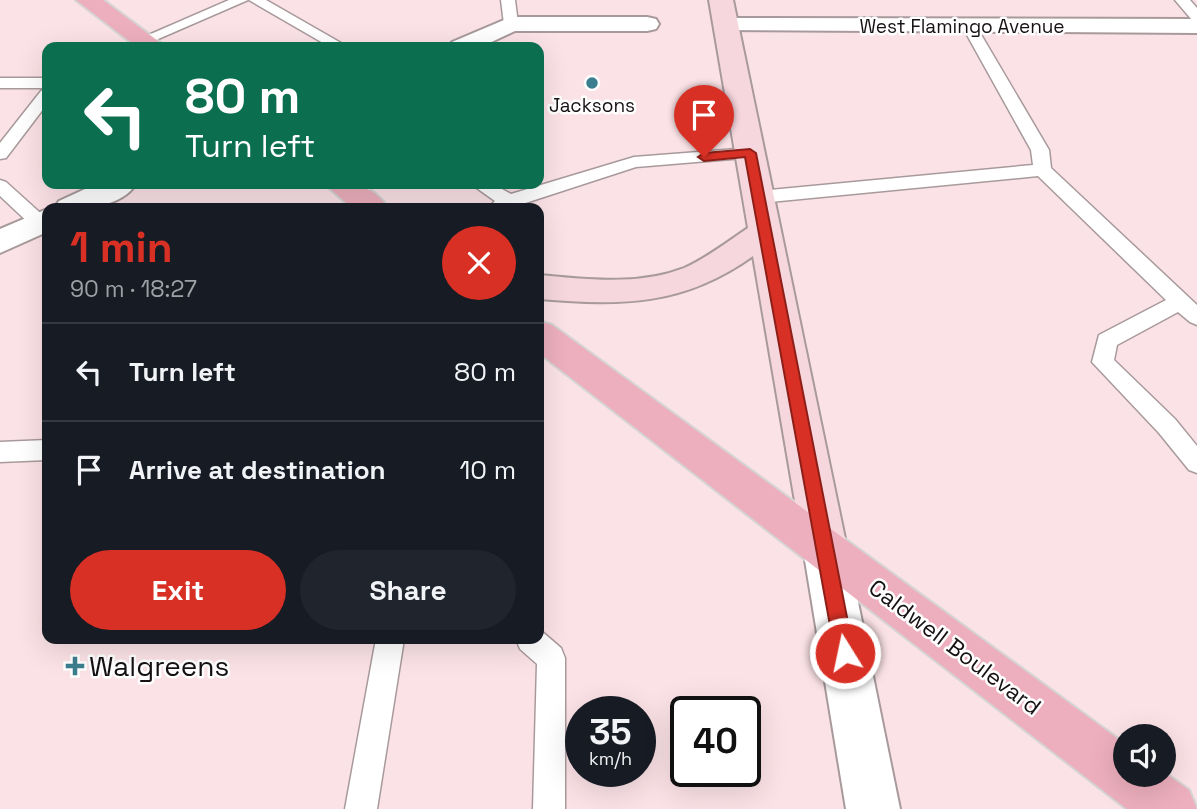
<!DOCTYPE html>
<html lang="en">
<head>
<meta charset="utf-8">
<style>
	body { margin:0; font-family:"Space Grotesk",sans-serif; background:#20242c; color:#f1f3f6; height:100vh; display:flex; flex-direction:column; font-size:26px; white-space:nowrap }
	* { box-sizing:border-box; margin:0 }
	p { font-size:23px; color:#9ea1a6 }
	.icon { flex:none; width:38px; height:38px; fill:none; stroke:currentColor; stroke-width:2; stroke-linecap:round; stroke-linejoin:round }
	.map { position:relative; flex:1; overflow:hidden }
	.panel { position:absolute; left:42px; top:203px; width:502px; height:441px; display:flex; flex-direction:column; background:#171b24; border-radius:14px; box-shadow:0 7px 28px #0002 }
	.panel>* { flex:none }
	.hud { position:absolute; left:42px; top:42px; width:502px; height:147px; border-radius:14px; box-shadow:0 7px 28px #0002; background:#0b6e4f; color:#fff; overflow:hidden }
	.fabs { position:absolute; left:1113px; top:724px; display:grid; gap:14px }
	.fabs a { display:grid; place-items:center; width:63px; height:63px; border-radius:50%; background:#171b24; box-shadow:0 7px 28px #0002; font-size:35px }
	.speed { position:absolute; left:565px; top:696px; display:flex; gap:14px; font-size:35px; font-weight:700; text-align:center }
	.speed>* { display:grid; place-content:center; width:91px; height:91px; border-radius:50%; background:#171b24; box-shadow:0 7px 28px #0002; line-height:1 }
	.speed small { font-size:18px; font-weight:400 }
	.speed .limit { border:4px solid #111; border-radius:10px; background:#fff; color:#111 }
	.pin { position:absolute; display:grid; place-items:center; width:60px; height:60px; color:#fff; margin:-72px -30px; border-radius:50% 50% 50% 0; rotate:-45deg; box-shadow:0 0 7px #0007 }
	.pin .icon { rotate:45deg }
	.me { position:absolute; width:77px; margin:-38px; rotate:350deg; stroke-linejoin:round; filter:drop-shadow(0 0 5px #0008) }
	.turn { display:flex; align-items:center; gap:24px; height:147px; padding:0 28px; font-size:32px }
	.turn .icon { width:91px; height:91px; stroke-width:2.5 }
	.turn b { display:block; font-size:49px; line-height:60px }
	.round { display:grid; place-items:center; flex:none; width:74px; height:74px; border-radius:37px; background:#20242c }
	.head { display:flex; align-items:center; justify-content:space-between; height:119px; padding:0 28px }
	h1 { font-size:42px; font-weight:800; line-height:52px; color:#d93025 }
	.cta { display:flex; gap:14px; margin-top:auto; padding:14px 28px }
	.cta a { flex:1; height:80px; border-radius:42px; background:#d93025; color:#fff; font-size:28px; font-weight:800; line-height:80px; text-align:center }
	.cta a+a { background:#20242c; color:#f1f3f6 }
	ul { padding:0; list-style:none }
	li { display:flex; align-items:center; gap:21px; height:98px; padding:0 28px; border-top:2px solid #363941 }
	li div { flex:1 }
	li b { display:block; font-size:26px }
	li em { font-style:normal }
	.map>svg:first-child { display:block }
	.built { fill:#fbe2e6; fill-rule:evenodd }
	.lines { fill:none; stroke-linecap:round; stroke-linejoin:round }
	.service-casing { stroke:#a89a9c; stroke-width:3 }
	.minor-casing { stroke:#a89a9c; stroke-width:4 }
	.tertiary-casing { stroke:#a89a9c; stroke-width:4 }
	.secondary-casing { stroke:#a89a9c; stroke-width:4 }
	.primary-casing { stroke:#d5d4d4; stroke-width:4 }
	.service { fill:#fff; fill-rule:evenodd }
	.minor { fill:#fff; fill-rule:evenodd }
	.tertiary { fill:#fff; fill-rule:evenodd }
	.secondary { fill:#f6d7de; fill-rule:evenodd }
	.primary { fill:#edafbd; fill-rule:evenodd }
	.route { fill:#d93025; stroke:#8d1f18; stroke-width:2 }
	.poi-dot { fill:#3b7e8e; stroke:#fff; stroke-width:2.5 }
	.labels { text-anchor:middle; stroke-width:5; stroke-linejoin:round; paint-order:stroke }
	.far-street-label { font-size:19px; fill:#161112; stroke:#fff }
	.far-poi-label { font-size:19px; fill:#161112; stroke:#fff }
	.street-label { font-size:23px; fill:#161112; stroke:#fff }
	.near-poi-label { font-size:28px; fill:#161112; stroke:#fff; text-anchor:start }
</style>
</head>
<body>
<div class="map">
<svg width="1197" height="809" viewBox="0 0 1197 809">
	<rect width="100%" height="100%" fill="#fef1f3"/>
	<!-- built -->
	<path class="built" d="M0 0H1197V809H0ZM47 47H539V184H47ZM47 208H539V639H47ZM581 712H640V772H581ZM686 712H746V772H686ZM1125 737H1164V775H1125Z"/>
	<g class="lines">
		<!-- service casing -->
		<g class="service-casing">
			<path id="service" d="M229 0H248L149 43 144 44 137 40Z
				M249 0H266L348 47H330Z
				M501 0H515L518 24 516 27H506L504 24Z
				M1175 0H1190L1197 8V21L1192 20Z
				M969 22 976 26 1049 150 1051 168 1197 305V325L1190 322 1178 312 1117 345 1114 360 1175 419 1197 446V473L1189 470 1159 433 1092 362 1099 335 1166 300 1038 176 759 203 750 197 759 191 1033 165 1031 150 962 26Z
				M0 78H47V88H0Z
				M47 89V104L6 158 0 159V143L41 91Z
				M750 148 756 149 759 153 756 157 636 167 510 208H488L495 201 471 184H493L511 194 634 157Z
				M0 180 6 182 47 219V227H33L0 196Z
				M355 184H378L358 197H346L343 193Z
				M47 440V460L0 462V442Z
				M539 629 561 648 565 658V809H533L537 664 520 649 516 639H539Z
				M376 639H404L377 809H345Z"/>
		</g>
		<!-- minor casing -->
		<g class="minor-casing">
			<path id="minor" d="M511 17H647L656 19 659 24 656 29 647 31H515L481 47H448L452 42Z
				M96 184H136C120 209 81 209 54 208L59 201Z
				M47 209V232L0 253V229Z"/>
		</g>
		<!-- tertiary casing -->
		<g class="tertiary-casing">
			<path id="tertiary" d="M726 18 1197 19V33L717 30 714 25 717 20Z
				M825 528 840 534 847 548 900 809H846L803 548 810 534Z"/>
		</g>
		<!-- secondary casing -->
		<g class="secondary-casing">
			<path id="secondary" d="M709 0H733L847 548 840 562 825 568 810 562 803 548 753 256C683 306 622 306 539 299V275C586 279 638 286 684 268 707 258 727 242 748 228Z"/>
		</g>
		<!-- primary casing -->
		<g class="primary-casing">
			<path id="primary" d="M76 0H103L166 47H137Z
				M325 184C351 183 372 183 388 208H352Z
				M539 321 552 325 1125 744V775H1164V772L1189 790 1197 809H1127L539 353Z"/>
		</g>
		<!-- service -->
		<use href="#service" class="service"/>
		<!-- minor -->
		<use href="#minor" class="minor"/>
		<!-- tertiary -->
		<use href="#tertiary" class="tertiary"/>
		<!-- secondary -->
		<use href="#secondary" class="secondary"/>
		<!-- primary -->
		<use href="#primary" class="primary"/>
	</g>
	<!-- route -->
	<path class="route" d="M750 149 756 153 854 653 852 659 845 662 838 659 835 653 745 157 704 161 698 157 704 153Z"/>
	<!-- markers -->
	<g class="poi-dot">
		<circle cx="592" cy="83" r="7"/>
		<path d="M71.5 655.5h7v7h7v7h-7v7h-7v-7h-7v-7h7z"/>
	</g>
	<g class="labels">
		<!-- far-street labels -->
		<g class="far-street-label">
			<text x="962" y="33">West Flamingo Avenue</text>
		</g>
		<!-- far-poi labels -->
		<g class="far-poi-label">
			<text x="592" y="112">Jacksons</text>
		</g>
		<!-- street labels -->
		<g class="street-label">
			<text transform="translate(955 647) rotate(37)" y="8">Caldwell Boulevard</text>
		</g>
		<!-- near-poi labels -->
		<g class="near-poi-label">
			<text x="89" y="676">Walgreens</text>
		</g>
	</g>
</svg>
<div class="fabs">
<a><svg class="icon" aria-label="sound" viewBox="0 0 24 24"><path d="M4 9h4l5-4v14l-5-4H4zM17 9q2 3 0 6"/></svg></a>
</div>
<div class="speed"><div>35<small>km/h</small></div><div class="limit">40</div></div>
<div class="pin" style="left:704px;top:157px;background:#d93025"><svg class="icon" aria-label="arrive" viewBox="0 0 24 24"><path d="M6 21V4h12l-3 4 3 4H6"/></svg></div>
<svg class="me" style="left:845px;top:653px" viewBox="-20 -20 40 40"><circle r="17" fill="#d93025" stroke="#fff" stroke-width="3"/><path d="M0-11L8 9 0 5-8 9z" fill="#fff"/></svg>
<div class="hud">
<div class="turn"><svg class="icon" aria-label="left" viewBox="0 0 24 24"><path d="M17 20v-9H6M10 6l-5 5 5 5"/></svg><div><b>80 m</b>Turn left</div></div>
</div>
<section class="panel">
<div class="head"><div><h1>1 min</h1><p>90 m · 18:27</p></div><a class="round" style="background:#d93025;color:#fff"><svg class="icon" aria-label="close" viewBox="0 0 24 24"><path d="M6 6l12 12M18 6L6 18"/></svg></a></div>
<ul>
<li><svg class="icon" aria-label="left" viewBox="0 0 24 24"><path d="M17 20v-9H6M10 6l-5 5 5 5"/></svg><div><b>Turn left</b></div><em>80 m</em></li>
<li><svg class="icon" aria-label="arrive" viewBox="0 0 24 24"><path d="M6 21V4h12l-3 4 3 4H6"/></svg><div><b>Arrive at destination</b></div><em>10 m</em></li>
</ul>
<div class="cta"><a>Exit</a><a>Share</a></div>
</section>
</div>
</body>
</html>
